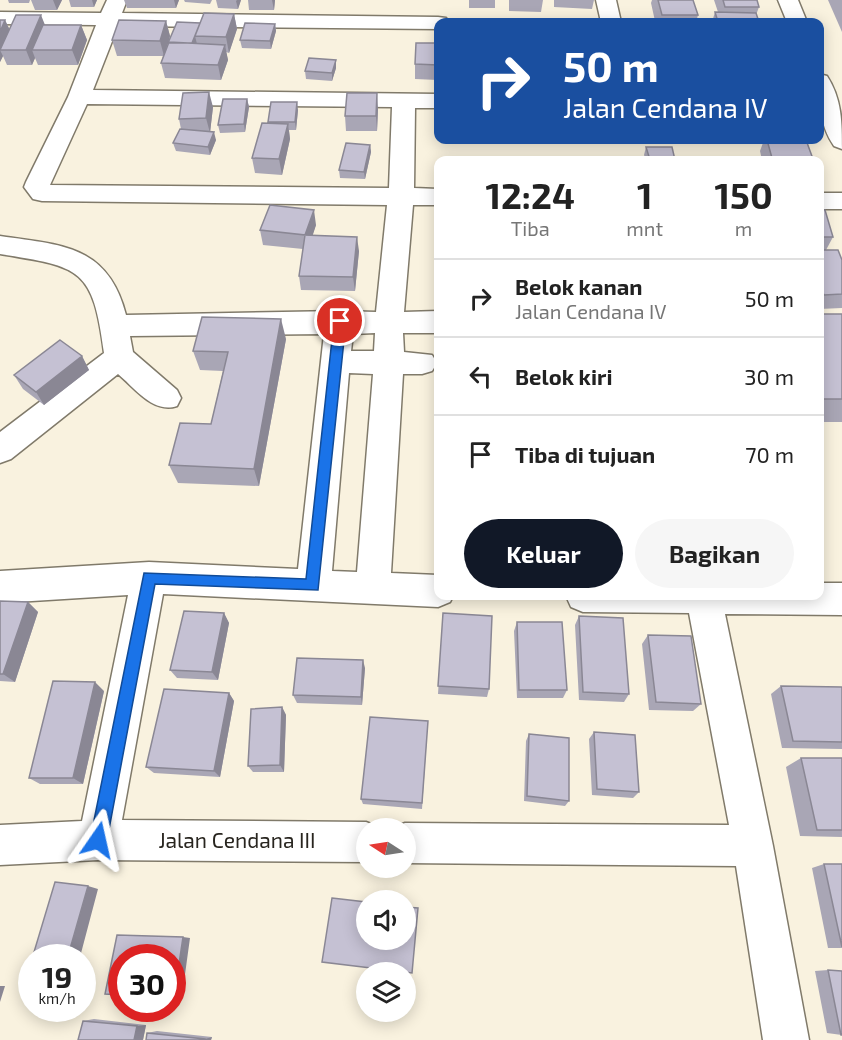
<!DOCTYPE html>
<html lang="id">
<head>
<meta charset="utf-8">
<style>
	body { margin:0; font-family:"Exo 2",sans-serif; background:#f6f6f6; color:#222; height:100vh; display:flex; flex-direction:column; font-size:22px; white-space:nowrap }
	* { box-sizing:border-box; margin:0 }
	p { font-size:20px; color:#767676 }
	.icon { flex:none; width:33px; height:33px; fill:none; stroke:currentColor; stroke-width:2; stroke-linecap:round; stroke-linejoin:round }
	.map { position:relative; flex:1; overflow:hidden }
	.details { position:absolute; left:434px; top:156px; width:390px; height:444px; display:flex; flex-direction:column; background:#fff; border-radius:12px; box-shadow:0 3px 15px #0003 }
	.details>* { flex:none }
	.guide { position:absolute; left:434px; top:18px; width:390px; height:126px; border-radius:12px; box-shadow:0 3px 15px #0003; background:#1a4fa0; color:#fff; overflow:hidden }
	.needle { width:39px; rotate:282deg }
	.tools { position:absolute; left:356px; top:818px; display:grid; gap:12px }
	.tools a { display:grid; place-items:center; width:60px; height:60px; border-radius:50%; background:#fff; box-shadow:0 3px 15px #0003; font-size:30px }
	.speed { position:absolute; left:18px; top:944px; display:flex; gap:12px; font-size:30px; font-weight:700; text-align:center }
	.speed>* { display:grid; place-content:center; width:78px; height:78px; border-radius:50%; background:#fff; box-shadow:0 3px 15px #0003; line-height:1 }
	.speed small { font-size:15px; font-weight:400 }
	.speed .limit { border:9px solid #d22; background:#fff; color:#111 }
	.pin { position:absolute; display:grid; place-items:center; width:51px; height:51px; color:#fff; margin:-26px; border:3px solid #fff; border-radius:50%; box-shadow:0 2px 6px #0007 }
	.me { position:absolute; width:66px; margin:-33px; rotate:11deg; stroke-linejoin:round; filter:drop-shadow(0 0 4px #0008) }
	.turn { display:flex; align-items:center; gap:21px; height:126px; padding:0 30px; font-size:27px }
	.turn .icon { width:78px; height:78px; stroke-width:2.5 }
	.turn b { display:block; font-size:42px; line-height:51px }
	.eta { display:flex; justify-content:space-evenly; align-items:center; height:102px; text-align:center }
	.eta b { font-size:36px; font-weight:700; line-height:42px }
	.primary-button { display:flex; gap:12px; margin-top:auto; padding:12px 30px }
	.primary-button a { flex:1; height:69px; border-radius:36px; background:#111827; color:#fff; font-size:24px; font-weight:700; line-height:69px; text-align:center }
	.primary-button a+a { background:#f6f6f6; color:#222 }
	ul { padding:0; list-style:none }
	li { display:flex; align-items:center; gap:18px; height:78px; padding:0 30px; border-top:2px solid #e0e0e0 }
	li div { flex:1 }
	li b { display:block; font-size:22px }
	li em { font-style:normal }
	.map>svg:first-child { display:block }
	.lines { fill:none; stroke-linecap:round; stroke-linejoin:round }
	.minor-casing { stroke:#807a6a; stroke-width:3 }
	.minor { fill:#fff; fill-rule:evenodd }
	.wall { fill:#a9a6b5 }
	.shaded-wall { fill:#8a8794 }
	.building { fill:#c5c1d3; stroke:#8a8794; stroke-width:1.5 }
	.route { fill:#1a73e8; stroke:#114b97; stroke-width:1.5 }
	.labels { text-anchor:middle; stroke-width:5; stroke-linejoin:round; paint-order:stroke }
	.near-street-label { font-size:21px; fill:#28251f; stroke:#fff }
</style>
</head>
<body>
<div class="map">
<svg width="842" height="1040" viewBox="0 0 842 1040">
	<rect width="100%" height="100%" fill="#f9f2df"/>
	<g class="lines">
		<!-- minor casing -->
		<g class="minor-casing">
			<path id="minor" d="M107 0H127L122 13 438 17 446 18 448 22H438V29L118 26 93 90 438 94V108H415L414 188 438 189V205H413L404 312 438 311V333H403L404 352 432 355 437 363 432 371 422 374H403L391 573 438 575V596H453L450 602 438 607 163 594 122 820 366 822 381 828H366V862L98 860 0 865V825L82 821 128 595 0 603V571L149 562 298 569 324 334 130 336 133 352 177 390 181 398 177 406C153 414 135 388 118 374L11 459 0 463V432L104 353C93 268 81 267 0 254V236C62 245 108 245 126 315L340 311 376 312 387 205 42 201 33 199 24 187 26 182 68 97 96 25 0 24V12L101 13ZM87 104 392 107 389 188 50 185ZM375 333 374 351H351L353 334ZM349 373 373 374 357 572 332 571Z
				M596 0H616L621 22H601Z
				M778 0H798L807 22H787Z
				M819 74 827 76C842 99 842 123 842 149L834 146C819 124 819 100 819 74Z
				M819 193H842V209H819Z
				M819 583H842V615L725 614 773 846 809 1040H763L736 866 405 863V828H392L405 823 729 825 689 613 583 612 571 607 566 596H819Z"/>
		</g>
		<!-- minor -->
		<use href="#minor" class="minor"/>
	</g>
	<!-- wall -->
	<path class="wall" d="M8 0H30L29 3H9Z
		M31 0H62L57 10H35Z
		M69 0H97L94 7H71Z
		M124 0H179L176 8H127Z
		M184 0H212L210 4 185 2Z
		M216 0H241L238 9 218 8Z
		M248 0H275L274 10H249Z
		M469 0H495V8H469Z
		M509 0H543L541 12 509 11Z
		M554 0H594L592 9 554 7Z
		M652 0H693L698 15 696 22H701H654V21H655L651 3Z
		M714 0H757L759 7 756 15 759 22H712L715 12H718Z
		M828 0H842V32Z
		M234 14 237 29 229 53 226 52 228 60 221 80 165 78 161 63 163 56H117L112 40 166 21 170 36 169 41 200 23Z
		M0 20H5L10 30 45 25H81L87 40 78 65H38L35 58 32 65H7L3 56 0 62Z
		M275 24 276 31 271 49 242 48 240 40Z
		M438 43V80L415 79V64Z
		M336 60V68L332 81 306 79 305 71Z
		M247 99 249 107 245 132 220 133 218 125Z
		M271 102 298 110 296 130H289L290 139 282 175 255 173 252 158 268 123Z
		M213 107 210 132 216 140 210 155 176 151 173 143 181 129 179 119Z
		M378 109 377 131H346L345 116Z
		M643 140H664L663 141Z
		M764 140H806L813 159 812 160H762L760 151Z
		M370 145 371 152 365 179 340 178 339 170Z
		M646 147 675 160H646L644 155Z
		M819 210 833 237 826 250 842 260V308L819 309Z
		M316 225 312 236 359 251 355 291 301 290 299 276 303 249 263 245 260 230Z
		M819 314H842V422H819Z
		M286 339 259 486 178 483 169 465 211 424 223 371 200 370 193 351Z
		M82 356 89 370 44 405 23 389 14 375Z
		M0 601 28 602 38 612 15 682 0 681Z
		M224 613 229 623 218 680 177 678 170 670Z
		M443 613 489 689 487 697 438 694Z
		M579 616 629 694 624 702 579 700 575 625Z
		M517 622 567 690 563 698H517L514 631Z
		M648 635 701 704 693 711 649 710 642 644Z
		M365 668 362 705 297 703 293 695Z
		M781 686 842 687V749L782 748 771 694Z
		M104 691 83 784H40L29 778Z
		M229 693 234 701 220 777 154 773 146 767Z
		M282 707 286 715 284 772H253L248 766Z
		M428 721 422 809 363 804 361 799Z
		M594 732 639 792 633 798 592 795 589 739Z
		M529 734 569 801 565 806 524 801 526 741Z
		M801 758H842V837L800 836 786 767Z
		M824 864H842V948H828L812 868Z
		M828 970 842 1035 827 1033 815 971Z
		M94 1019 146 1025 143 1040 83 1021Z
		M157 1031 212 1037 211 1040H146L147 1033Z"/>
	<!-- shaded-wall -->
	<path class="shaded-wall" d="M53 0H62L57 10Z
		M92 0H97L94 7Z
		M174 0H179L176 8Z
		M237 0H241L238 9 236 1Z
		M272 0H275L274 10Z
		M234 14 237 29 229 53 226 37Z
		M41 15 47 30 32 50 35 58 32 65 26 50Z
		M5 20 12 35 0 50 3 56 0 62V32Z
		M166 21 170 36 164 56 160 41Z
		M275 24 276 31 271 49 270 41Z
		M81 25 87 40 78 65 72 50Z
		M195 36 197 44H192Z
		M225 45 228 60 221 80 218 65Z
		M336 60V68L332 81V73Z
		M209 92 213 107 210 133 206 118Z
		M377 93 378 109 377 131 376 116Z
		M247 99 249 107 245 132 244 124Z
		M297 102 298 110 296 130 295 122Z
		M288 124 290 139 282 175 279 159Z
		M214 132 216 140 210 155 208 147Z
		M370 145 371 152 365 179 364 172Z
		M314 210 316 225 308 250 305 235Z
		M357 237 359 251 355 291 353 277Z
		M281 319 286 339 259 486 254 469Z
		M82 356 89 370 44 405 36 392Z
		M28 602 38 612 15 682 3 674Z
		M224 613 229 623 218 680 212 672Z
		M363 660 365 668 362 705 361 697Z
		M95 682 104 691 83 784 73 778Z
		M229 693 234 701 220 777 214 771Z
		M282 707 286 715 284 772 280 765Z
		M88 886 98 889 80 957 68 956Z
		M183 937 190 938 182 996 174 997Z
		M0 986H5L0 1002Z
		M146 1025 143 1040H134L137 1026Z
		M212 1037 211 1040H205V1039Z"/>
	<!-- building -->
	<path class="building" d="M658 0H693L698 15H662Z
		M723 0H757L759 7H725Z
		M715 12 756 13 759 22H718Z
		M204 13 234 14 226 37 195 36Z
		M16 15H41L26 50H0Z
		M0 20H5L0 32Z
		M119 20 166 21 160 41 112 40Z
		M654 21 701 22H654Z
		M177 22 200 23 192 43H168Z
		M245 23 275 24 270 41 240 40Z
		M43 25H81L72 50H32Z
		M169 42 225 45 218 65 161 63Z
		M416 43H438V65L415 64Z
		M309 58 336 60 332 73 305 71Z
		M209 92 206 118 179 119 183 93Z
		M347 93H377L376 116H345Z
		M223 99H247L244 124 218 125Z
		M271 102H297L295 122H268Z
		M262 123 288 124 279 159 252 158Z
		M180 129 214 132 208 147 173 143Z
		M767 140H806L813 159 772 158Z
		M346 143 370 145 364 172 339 170Z
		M646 147H672L675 160H650Z
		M270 205 314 210 305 235 357 237 353 277 299 276 305 235 260 230Z
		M819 210H825L833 237H819Z
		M819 250H838L842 260V294L824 295 819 283Z
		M819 314H842V399H819Z
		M202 317 281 319 254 469 169 465 180 423 211 424 228 352 193 351Z
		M60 340 82 356 36 392 14 375Z
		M0 601 28 602 3 674H0Z
		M184 611 224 613 212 672 170 670Z
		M443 613 492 616 489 689 438 686Z
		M579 616 623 618 629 694 583 692Z
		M517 622H562L567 690H519Z
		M648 635 691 636 701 704 656 702Z
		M297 658 363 660 361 697 293 695Z
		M53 681 95 682 73 778H29Z
		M781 686 842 687V742L793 741Z
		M164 689 229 693 214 771 146 767Z
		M282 707 280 765 248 766 251 709Z
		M370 717 428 721 422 803 361 799Z
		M594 732 635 735 639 792 597 789Z
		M529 734 569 738V801L527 796Z
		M801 758H842V830H817Z
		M824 864H842V947Z
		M55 882 88 886 68 956 34 952Z
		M332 898 366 902V939H405V907L418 908 412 973 322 962Z
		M117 935 183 937 174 997H172V957H122V995L105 994Z
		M828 970 842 971V1035H841Z
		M83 1021 137 1026 134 1040H78Z
		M147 1033 205 1039V1040H146Z"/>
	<!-- route -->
	<path class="route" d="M340 317 346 321 318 590 155 584 107 840 104 846 98 848 92 846 90 840 144 573 306 579 334 321Z"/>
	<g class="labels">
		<!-- near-street labels -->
		<g class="near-street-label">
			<text x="237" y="848">Jalan Cendana III</text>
		</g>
	</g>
</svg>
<div class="tools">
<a><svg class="needle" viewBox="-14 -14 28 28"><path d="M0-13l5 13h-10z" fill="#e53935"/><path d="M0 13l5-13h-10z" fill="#767676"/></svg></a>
<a><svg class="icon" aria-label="sound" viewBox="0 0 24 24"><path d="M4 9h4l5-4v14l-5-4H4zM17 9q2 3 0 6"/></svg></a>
<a><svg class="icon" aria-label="layers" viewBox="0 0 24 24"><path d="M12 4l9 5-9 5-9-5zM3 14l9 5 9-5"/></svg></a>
</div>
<div class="speed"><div>19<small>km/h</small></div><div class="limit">30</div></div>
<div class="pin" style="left:340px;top:321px;background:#d93025"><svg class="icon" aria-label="arrive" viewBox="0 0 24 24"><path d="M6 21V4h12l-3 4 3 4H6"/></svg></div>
<svg class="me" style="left:98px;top:840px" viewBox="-20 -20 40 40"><path d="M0-17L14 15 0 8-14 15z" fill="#1a73e8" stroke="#fff" stroke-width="4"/></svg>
<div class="guide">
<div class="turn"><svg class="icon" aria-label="right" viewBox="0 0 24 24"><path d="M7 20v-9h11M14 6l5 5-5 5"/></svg><div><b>50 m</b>Jalan Cendana IV</div></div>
</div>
<section class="details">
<div class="eta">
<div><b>12:24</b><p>Tiba</p></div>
<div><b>1</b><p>mnt</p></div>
<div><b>150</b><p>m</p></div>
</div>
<ul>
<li><svg class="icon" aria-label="right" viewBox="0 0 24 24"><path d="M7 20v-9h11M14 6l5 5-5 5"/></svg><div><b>Belok kanan</b><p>Jalan Cendana IV</p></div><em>50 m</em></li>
<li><svg class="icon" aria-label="left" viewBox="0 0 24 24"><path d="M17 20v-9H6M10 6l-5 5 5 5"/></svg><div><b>Belok kiri</b></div><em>30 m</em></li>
<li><svg class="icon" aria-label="arrive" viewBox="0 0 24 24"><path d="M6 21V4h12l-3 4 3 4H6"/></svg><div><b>Tiba di tujuan</b></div><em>70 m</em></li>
</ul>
<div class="primary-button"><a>Keluar</a><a>Bagikan</a></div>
</section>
</div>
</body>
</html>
